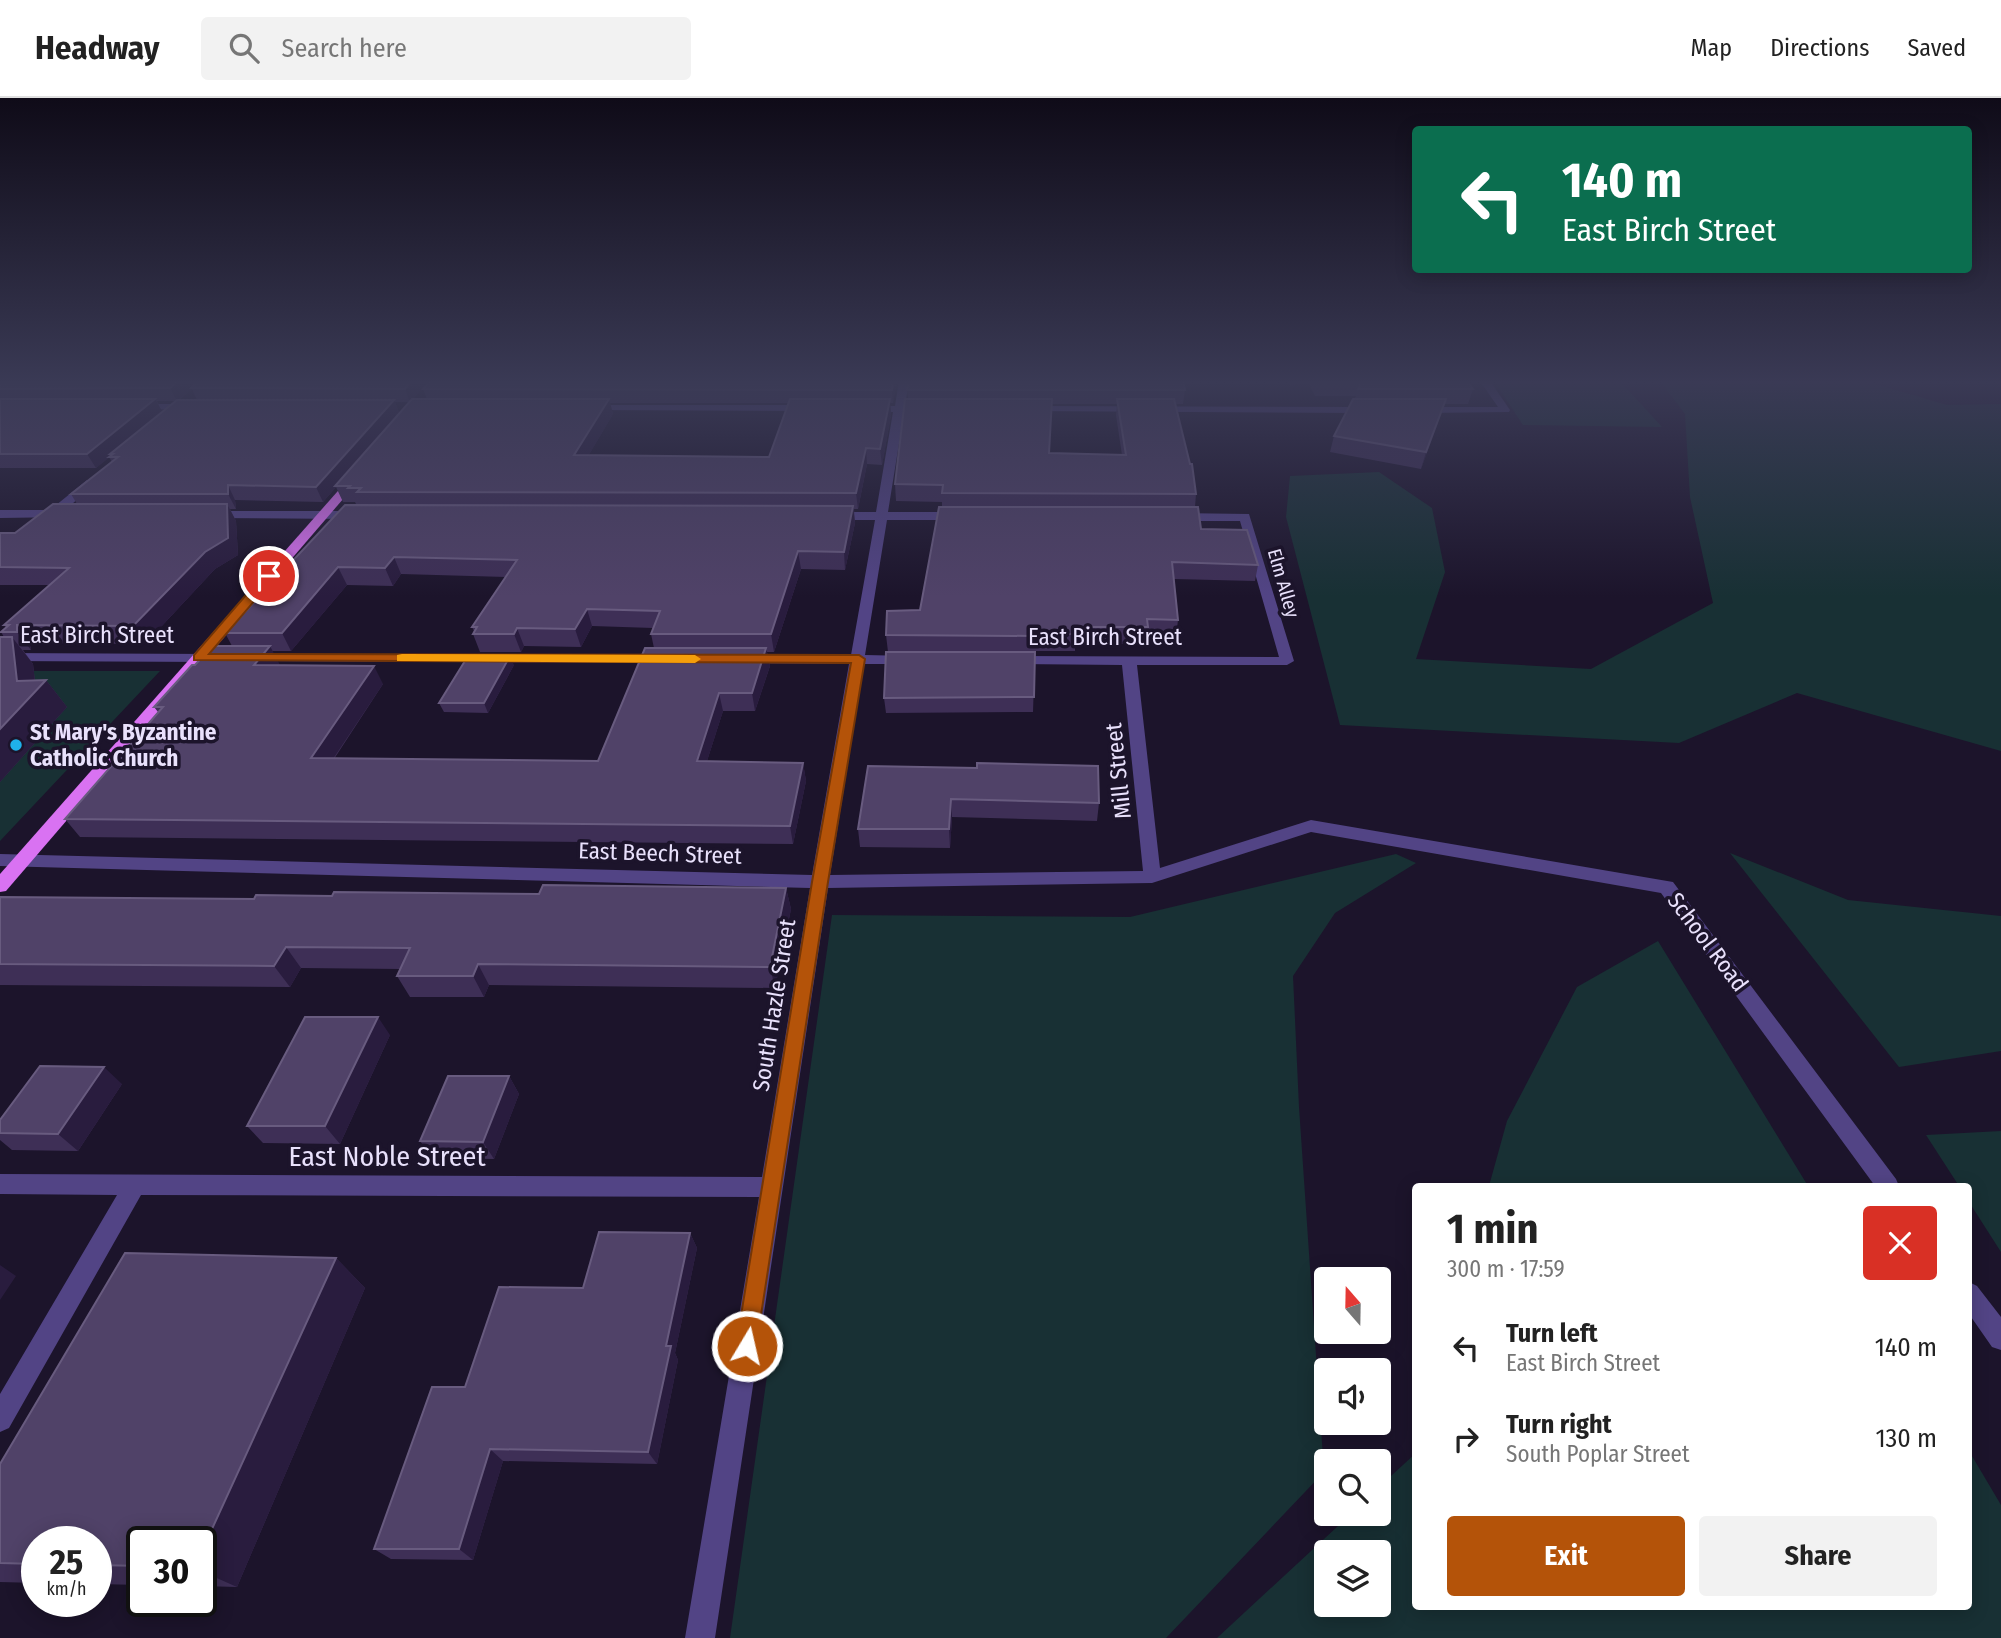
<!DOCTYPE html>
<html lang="en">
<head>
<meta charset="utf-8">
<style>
	body { margin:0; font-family:"Fira Sans Condensed",sans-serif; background:#f2f2f2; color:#222; height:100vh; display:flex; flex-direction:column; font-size:26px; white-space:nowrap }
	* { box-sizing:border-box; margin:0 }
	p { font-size:23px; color:#767676 }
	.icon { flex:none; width:38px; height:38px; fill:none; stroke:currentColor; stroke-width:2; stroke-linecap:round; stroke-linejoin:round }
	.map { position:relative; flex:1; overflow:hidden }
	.details { position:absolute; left:1412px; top:1085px; width:560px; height:427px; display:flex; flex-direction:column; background:#fff; border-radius:7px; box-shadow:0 4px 18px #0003 }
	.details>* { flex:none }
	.hud { position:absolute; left:1412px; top:28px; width:560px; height:147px; border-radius:7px; box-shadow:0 4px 18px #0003; background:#0b6e4f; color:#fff; overflow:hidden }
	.needle { width:46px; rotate:340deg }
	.buttons { position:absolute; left:1314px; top:1169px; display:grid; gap:14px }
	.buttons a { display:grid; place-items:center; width:77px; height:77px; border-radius:7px; background:#fff; box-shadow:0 4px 18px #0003; font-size:35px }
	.speed { position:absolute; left:21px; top:1428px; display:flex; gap:14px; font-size:35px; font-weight:700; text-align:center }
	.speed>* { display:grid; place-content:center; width:91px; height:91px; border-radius:50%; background:#fff; box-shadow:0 4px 18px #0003; line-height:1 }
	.speed small { font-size:18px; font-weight:400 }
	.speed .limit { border:4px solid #111; border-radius:10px; background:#fff; color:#111 }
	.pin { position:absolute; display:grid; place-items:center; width:60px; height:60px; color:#fff; margin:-30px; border:4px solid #fff; border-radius:50%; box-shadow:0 2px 7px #0007 }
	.me { position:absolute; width:77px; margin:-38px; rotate:9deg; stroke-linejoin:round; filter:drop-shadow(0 0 5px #0008) }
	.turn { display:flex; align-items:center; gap:24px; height:147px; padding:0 35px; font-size:32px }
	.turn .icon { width:91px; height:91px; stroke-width:2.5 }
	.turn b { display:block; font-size:49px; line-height:60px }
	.round { display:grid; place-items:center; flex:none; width:74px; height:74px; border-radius:7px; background:#f2f2f2 }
	.summary { display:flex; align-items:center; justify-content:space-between; height:119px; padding:0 35px }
	h1 { font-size:42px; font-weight:700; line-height:52px }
	.primary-button { display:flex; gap:14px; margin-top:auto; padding:14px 35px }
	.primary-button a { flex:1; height:80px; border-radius:7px; background:#b45309; color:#fff; font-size:28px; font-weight:700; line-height:80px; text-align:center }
	.primary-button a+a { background:#f2f2f2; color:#222 }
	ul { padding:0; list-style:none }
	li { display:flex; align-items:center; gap:21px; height:91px; padding:0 35px }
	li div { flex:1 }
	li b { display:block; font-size:26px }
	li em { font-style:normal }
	header { display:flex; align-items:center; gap:42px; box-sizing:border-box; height:98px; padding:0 35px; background:#fff; border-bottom:2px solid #e0e0e0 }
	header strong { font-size:33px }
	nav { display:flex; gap:38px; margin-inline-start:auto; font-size:24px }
	.search { width:490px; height:63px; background:#f2f2f2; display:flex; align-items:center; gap:18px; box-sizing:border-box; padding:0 24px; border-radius:7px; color:#767676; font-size:26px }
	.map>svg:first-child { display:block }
	.green { fill:#183034; fill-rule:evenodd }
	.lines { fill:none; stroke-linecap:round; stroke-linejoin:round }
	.minor { fill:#524485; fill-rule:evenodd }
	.major { fill:#d972f2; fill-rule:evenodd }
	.wall { fill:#3e2f56; fill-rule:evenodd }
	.shaded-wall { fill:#291c3e }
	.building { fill:#504268; stroke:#685b7f; stroke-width:2 }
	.route { fill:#b45309; stroke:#753606; stroke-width:2 }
	.slow { fill:#f59e0b }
	.poi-dot { fill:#1fb1ea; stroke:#1c142b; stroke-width:2.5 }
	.labels { text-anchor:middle; stroke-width:7; stroke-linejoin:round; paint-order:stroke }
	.far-street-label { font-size:19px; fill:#e9e1fc; stroke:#1c142b }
	.street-label { font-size:23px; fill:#e9e1fc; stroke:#1c142b }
	.poi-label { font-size:23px; font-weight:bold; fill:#e9e1fc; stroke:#1c142b; text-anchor:start }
	.near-street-label { font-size:28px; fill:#e9e1fc; stroke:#1c142b }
</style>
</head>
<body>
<header>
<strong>Headway</strong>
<div class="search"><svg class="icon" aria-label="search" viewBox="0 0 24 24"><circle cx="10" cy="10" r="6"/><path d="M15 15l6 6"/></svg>Search here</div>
<nav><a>Map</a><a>Directions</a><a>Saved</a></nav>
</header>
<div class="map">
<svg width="2001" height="1540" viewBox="0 0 2001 1540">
	<rect width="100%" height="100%" fill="#1c142b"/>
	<!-- green -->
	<path class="green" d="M1494 283H1620L1662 329 1523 327Z
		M1660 283H1865L1947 307 2001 306V653L1797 595 1679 645 1340 627 1286 419 1290 378 1379 374 1432 410 1445 474 1416 561 1591 571 1713 505 1690 399 1685 316Z
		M0 573H160L0 743Z
		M1730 755 1848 802 2001 818V953L1899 969Z
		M1396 756 1416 765 1335 815 1293 878 1299 1009 1324 1374 1166 1540H730L832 817 1130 819Z
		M1658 843 1808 1088H1489L1507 1023 1577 889Z
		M2001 1033V1154L1969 1104V1088H1959L1926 1037Z
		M1969 1353 2001 1407V1540H1217L1351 1416H1379V1389L1416 1355V1508H1969ZM1326 1454H1379V1507H1326Z"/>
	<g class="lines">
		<!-- minor -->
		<path class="minor" d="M899 283H909L905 308H927L932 311 927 314H904L888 414H959L965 418 959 422H887L865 557 910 558 917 562 910 566H864L830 777 1143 773 1122 567 1011 566 1004 562 1011 558 1279 559 1240 423H1176L1170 419 1176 415 1249 416 1294 563 1287 567H1137L1160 770 1311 722 1673 784 1896 1081 1899 1088H1875L1661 795 1311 734 1152 785 828 790 715 1540H685L759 1099 141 1097 9 1330 0 1334V1296L117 1097 0 1096V1076L762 1079 810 790 0 768V756L812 777 849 566 745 565 738 561 745 557H851L875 422H833L827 418 833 414H876L893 314H868L863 311 868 308H895Z
			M1480 283H1490L1510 312 1509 314 1421 315 1416 312 1421 309H1498Z
			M136 306H192L197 309 192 312 132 311V307Z
			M588 307H808L813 310 808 313 584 312V308Z
			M1029 308 1368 309 1373 312 1368 315 1025 313V309Z
			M87 382 97 384 64 413 69 416 67 419 0 420V412H50Z
			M210 413H357L363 417 357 421 206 420 204 417Z
			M0 555 213 556 220 560 213 564 0 563Z
			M252 556 661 557 668 561 661 565 247 563 245 560Z
			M1969 1184 1977 1188 2001 1219V1252L1992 1249 1969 1216Z"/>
		<!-- major -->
		<path class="major" d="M352 377 362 379 6 793 0 794V776Z"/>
	</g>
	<!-- wall -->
	<path class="wall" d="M0 283H428L413 301H427L423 291 430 283H897L893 305H890L891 317 882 367 867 366 858 411H854L855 425 845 472 801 471 774 554H767L770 568 755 613H723L707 663 803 665 806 683 793 746 80 739 65 721 158 614 154 609 195 567 232 548 225 535 363 407 356 406 355 404H343L336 389 323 404 235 402 236 411H230L236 423 238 457 215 471 145 546 30 545 31 552H23L33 566 35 583 46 582 67 609 0 684V539H4L1 534 6 530 4 527 49 487H0V435H15L77 406 71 396 112 364 109 359 96 370H0ZM192 291 197 302H179ZM157 303H175L162 314ZM395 304H409L399 315ZM610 305H788L769 359 588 358 613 316ZM401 476 506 479 472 529 474 533 473 536 480 554H521L524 548 581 549 592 528 653 530 651 536 654 550 598 663 334 661 383 586 279 567 272 553H291L347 487 393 488Z
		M1287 283H1467L1473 291 1468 306H1444L1421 371 1330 354 1334 338 1356 298H1315L1309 286 1289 287Z
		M907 292H1185L1183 306H1176L1196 396 1195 409 1201 431 1258 467 1255 483 1174 481 1178 522 1176 539 1147 538 1146 546H1075V553H1035L1033 614 886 615 884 600 888 554 886 537 920 512 942 409V404L896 403 895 386 908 301ZM1052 306H1117L1116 317 1122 357 1049 355Z
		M514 567 488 615 444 614 439 605Z
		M868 668 1099 705 1097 723 952 719 950 750 860 749 858 731Z
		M786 790 791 811 775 890 489 887 484 899H410L397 878 400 871 301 870 290 889 0 887V799L254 801 332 798 539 796Z
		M390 937 340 1046 263 1045 247 1028Z
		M509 978 519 996 494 1061 433 1060 420 1043Z
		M122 986 78 1053 12 1052 0 1042V1022Z
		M690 1135 697 1150 675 1255 678 1262 657 1366 503 1363 473 1462 391 1461 374 1451 465 1289 583 1190Z
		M336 1160 365 1190 237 1489 201 1488V1444H142V1487L96 1486V1444H37V1485L0 1484V1366Z"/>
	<!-- shaded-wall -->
	<path class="shaded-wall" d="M178 283H201L191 290 192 291 177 303 170 290Z
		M411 283H428L410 304 405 291Z
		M893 283H897L893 305 892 292Z
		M155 301 163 315 110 356 111 358 96 370 87 356Z
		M609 301 613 316 579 374 574 357Z
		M890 301 891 317 882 367 880 351Z
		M1446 301 1441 317 1421 371 1426 354Z
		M394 302 400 316 323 404 316 389Z
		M866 350 867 366 858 411 856 395Z
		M228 387 235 402 236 411 228 396Z
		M227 406 236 423 238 457 215 471 145 546 133 528Z
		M853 408 855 425 845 472 844 454Z
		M798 453 801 471 774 554 771 536Z
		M394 459 401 476 393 488 385 470Z
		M338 469 347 487 291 553 282 535Z
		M587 511 592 528 581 549 575 531Z
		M17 527 30 545 31 552 17 534Z
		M517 530 524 548 521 554 514 536Z
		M12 539 33 566 36 593 46 582 67 609 0 684V631L17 583Z
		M270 548 280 567 264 585 254 567Z
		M766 550 770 568 755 613 752 595Z
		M510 558 514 567 488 615 484 605Z
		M374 568 383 586 321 679 311 660Z
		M719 595 723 613 701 682 697 663Z
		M803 665 806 683 793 746 790 728Z
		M951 701 952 719 950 750 949 731Z
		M786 790 791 811 775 890 770 869Z
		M286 849 301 870 290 889 274 868Z
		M478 866 489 887 484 899 473 878Z
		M378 919 390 937 340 1046 325 1028Z
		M104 969 122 986 78 1053 58 1036Z
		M509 978 519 996 494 1061 483 1044Z
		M690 1135 697 1150 675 1255 678 1262 657 1366 648 1354 666 1248Z
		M336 1160 365 1190 237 1489 201 1473V1455Z
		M0 1167 16 1178 0 1202Z
		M490 1351 503 1363 473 1462 459 1451Z"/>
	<!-- building -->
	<path class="building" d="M0 283H178L170 290 0 291Z
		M198 283H411L405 291 191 290Z
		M430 283H893L892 292 423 291Z
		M909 283H1183L1185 292H907Z
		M1362 283H1467L1473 291H1358Z
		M0 301H155L87 356H0Z
		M412 301H609L574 357 769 359 790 301H890L880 351 866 350 856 395 357 394 361 390H348L350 388H335Z
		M905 301H1052L1049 355 1126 357 1117 301H1174L1190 366H1192L1196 396 942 395 943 387 895 386Z
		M1353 301H1446L1426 354 1334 338Z
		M177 302H394L316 389 228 387V396H71L118 359H109L113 356H110Z
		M53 406H227L228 440 205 454 133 528 17 527V534H1L9 527H4L69 470 0 469V435H15Z
		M345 407 853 408 844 454 798 453 771 536H651L660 513 587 511 575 531 517 530 514 536H473L477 529H472L517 462 394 459 385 470 338 469 282 535H225Z
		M939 409H1198L1201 431 1247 432 1258 467 1172 464 1178 522 1147 521 1148 529H1076V536H1035V538L886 537 887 513 920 512Z
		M0 539H12L17 583 46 582 0 631Z
		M212 548H270L254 567 374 568 311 660 598 663 645 550H766L752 595H719L697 663 803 665 790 728 65 721 163 609H154L192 567H195Z
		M886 554H1035L1034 599 884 600Z
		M468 558H510L484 605H439Z
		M977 665 1098 668 1099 705 951 701 949 731H858L868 668 977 670Z
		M543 787 786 790 770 869 478 866 473 878H397L410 850 286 849 274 868 0 866V799L254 801 256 797 332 798 334 794 539 796Z
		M305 919H378L325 1028H247Z
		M40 968 104 969 58 1036 0 1035V1022Z
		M448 978H509L483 1044 420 1043Z
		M599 1134 690 1135 666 1248H671L648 1354 490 1351 459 1451H374L432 1289H465L499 1189 583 1190Z
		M125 1155 336 1160 201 1455V1444H142V1468L96 1467V1444H37V1466L0 1465V1366Z"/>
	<!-- sky -->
	<linearGradient id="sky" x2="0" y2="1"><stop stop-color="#0f0b18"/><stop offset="0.57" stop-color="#3a3a55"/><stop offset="1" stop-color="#3a3a55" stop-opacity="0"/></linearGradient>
	<rect width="2001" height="499" fill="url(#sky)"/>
	<!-- route -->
	<path class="route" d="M269 474 275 478 274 480 209 556 859 557 865 561 828 784 755 1256 747 1260 739 1256 736 1248 812 784 851 565 194 562V557L265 475Z"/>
	<!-- slow -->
	<path class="slow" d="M402 556 695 557 701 561 695 565 397 563V557Z"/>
	<!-- markers -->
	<circle class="poi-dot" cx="16" cy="647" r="7"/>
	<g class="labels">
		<!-- far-street labels -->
		<g class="far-street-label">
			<text transform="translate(1284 485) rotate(74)" y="7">Elm Alley</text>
		</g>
		<!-- street labels -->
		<g class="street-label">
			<text x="97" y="545">East Birch Street</text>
			<text x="1105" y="547">East Birch Street</text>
			<text transform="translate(1118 673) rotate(-96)" y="8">Mill Street</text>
			<text transform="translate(660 755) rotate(2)" y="8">East Beech Street</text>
			<text transform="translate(1708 844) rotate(53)" y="8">School Road</text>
			<text transform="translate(774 907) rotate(-81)" y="8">South Hazle Street</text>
		</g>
		<!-- poi labels -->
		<g class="poi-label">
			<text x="30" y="642">St Mary's Byzantine<tspan x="30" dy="26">Catholic Church</tspan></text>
		</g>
		<!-- near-street labels -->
		<g class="near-street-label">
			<text x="387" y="1068">East Noble Street</text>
		</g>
	</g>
</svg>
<div class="buttons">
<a><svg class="needle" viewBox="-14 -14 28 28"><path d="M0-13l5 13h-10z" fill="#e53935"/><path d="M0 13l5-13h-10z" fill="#767676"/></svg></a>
<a><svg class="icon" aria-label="sound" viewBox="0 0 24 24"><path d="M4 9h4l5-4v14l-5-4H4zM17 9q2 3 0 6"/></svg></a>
<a><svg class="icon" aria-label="search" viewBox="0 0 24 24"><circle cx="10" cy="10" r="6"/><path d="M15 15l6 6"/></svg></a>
<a><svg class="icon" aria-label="layers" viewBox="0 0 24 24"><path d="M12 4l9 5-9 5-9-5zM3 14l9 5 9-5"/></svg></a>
</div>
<div class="speed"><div>25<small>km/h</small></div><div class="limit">30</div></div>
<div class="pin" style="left:269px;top:478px;background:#d93025"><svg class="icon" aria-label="arrive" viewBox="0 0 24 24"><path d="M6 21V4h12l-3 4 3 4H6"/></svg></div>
<svg class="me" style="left:747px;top:1248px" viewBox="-20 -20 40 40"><circle r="17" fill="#b45309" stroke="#fff" stroke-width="3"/><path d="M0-11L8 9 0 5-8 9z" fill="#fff"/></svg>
<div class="hud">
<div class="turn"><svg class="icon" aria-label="left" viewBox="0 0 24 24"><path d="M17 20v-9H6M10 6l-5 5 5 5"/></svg><div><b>140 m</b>East Birch Street</div></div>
</div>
<section class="details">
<div class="summary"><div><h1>1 min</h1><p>300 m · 17:59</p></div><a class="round" style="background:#d93025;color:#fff"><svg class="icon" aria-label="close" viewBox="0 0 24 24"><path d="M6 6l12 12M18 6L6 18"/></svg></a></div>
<ul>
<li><svg class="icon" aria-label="left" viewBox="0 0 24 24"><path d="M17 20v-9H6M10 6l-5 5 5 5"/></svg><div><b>Turn left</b><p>East Birch Street</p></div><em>140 m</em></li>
<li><svg class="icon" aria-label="right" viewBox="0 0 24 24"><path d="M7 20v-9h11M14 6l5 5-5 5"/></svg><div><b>Turn right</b><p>South Poplar Street</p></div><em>130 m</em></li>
</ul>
<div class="primary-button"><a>Exit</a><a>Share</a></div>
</section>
</div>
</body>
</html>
